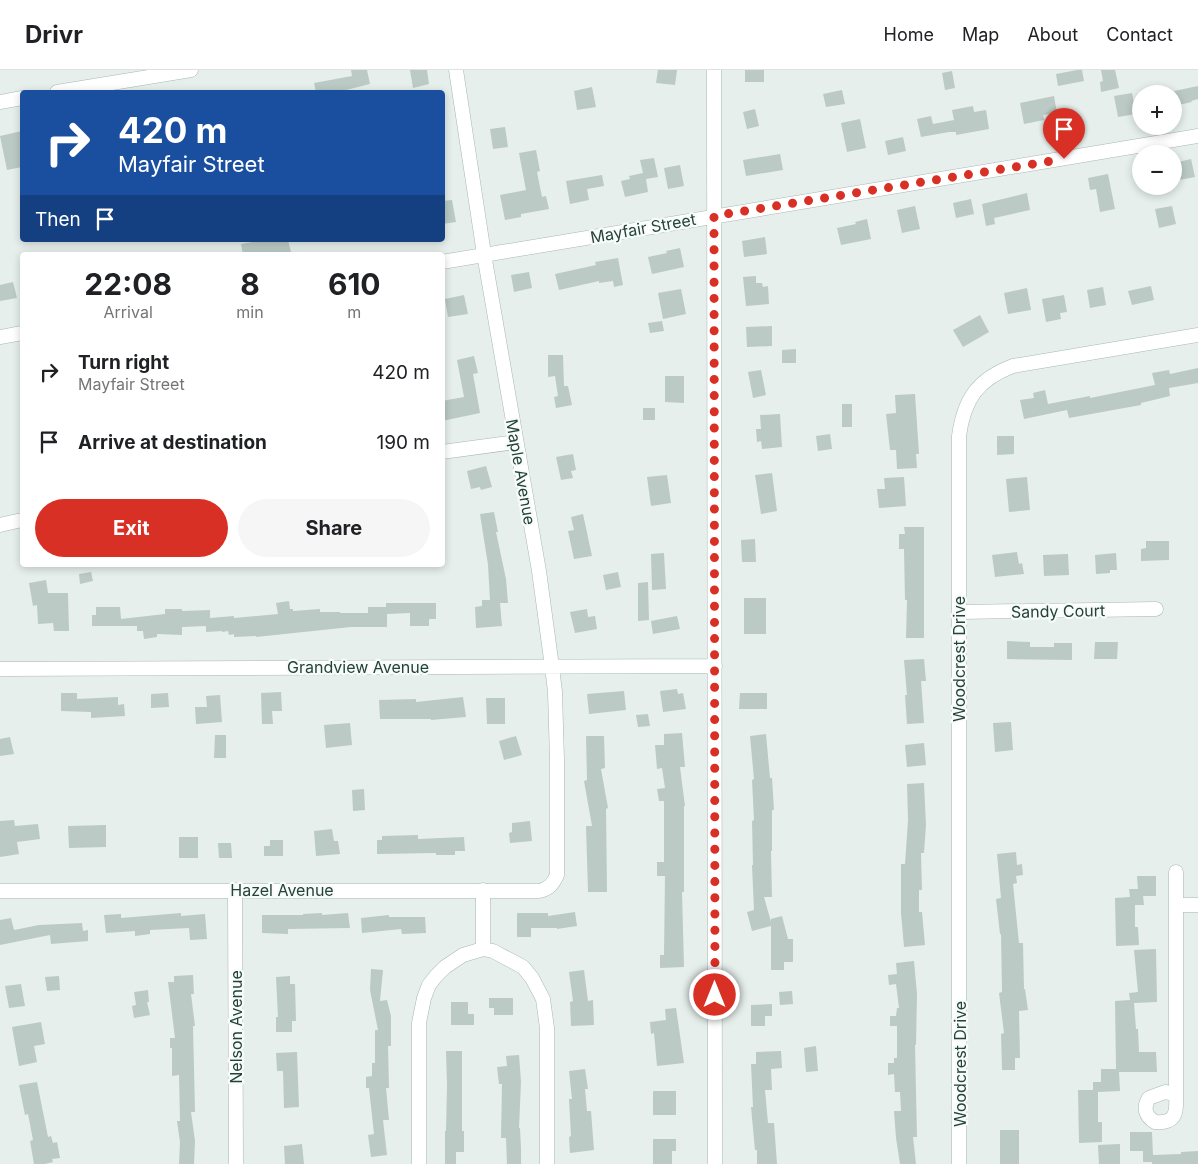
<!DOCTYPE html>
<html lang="en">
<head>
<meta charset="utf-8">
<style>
	body { margin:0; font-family:Inter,sans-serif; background:#f6f6f6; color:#202124; height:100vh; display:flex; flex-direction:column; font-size:19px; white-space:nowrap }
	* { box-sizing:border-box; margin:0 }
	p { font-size:16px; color:#757577 }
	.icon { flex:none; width:28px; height:28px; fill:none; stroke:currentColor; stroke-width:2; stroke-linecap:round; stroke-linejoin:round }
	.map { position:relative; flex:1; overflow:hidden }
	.sheet { position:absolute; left:20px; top:182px; width:425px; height:315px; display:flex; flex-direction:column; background:#fff; border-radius:5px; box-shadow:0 2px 8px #0003 }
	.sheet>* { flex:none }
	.banner { position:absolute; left:20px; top:20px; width:425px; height:152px; border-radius:5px; box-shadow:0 2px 8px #0003; background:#1a4fa0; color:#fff; overflow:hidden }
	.controls { position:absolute; left:1132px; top:15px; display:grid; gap:10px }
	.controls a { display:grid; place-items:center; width:50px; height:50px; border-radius:50%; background:#fff; box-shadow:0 2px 8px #0003; font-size:25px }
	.pin { position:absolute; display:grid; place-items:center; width:42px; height:42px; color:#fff; margin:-51px -21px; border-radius:50% 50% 50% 0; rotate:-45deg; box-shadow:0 0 5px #0007 }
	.pin .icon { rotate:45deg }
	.me { position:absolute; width:55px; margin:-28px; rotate:0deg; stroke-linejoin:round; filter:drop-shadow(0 0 4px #0008) }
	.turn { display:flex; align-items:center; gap:18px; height:105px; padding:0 15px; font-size:22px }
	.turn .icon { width:65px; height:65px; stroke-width:2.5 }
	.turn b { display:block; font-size:35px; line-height:42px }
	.then { display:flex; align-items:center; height:48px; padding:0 15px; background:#0003; gap:10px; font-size:19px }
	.eta { display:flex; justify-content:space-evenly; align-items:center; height:85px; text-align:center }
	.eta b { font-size:30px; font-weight:700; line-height:35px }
	.button { display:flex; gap:10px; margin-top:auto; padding:10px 15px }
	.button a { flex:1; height:58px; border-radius:30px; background:#d93025; color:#fff; font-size:20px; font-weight:700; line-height:58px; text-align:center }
	.button a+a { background:#f6f6f6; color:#202124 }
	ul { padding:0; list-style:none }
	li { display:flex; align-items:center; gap:15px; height:70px; padding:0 15px }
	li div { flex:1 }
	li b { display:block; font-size:19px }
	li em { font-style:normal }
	header { display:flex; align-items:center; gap:30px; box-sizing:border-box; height:70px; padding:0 25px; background:#fff; border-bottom:1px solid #e0e0e0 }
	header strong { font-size:24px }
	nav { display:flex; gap:28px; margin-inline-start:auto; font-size:18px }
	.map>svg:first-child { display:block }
	.building { fill:#bbcac4 }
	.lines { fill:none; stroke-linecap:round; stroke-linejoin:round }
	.minor-casing { stroke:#a8b8b2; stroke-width:15 }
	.minor { stroke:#fff; stroke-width:14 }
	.route { stroke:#d93025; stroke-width:9; stroke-dasharray:0 16.2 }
	.labels { text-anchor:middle; stroke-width:4.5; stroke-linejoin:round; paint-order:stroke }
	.street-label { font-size:16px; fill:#24423a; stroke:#f7fbf9 }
</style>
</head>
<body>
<header>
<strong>Drivr</strong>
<nav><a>Home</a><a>Map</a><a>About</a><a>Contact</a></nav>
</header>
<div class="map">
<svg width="1198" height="1094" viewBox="0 0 1198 1094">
	<rect width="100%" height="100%" fill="#e6efeb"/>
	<!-- building -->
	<path class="building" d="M351 0H367L370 14 346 20V22H316L314 13 352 6Z
		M410 0H427L429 14 413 18Z
		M658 0H677L675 15 656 13Z
		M745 0H764V12H745Z
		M1077 0H1082L1084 11 1058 16 1056 4Z
		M1101 0H1115L1119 18 1101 22 1100 12 1103 11Z
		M952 1 955 18 945 20 942 3Z
		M1198 16V29L1191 31 1192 32 1174 36V21Z
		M592 17 596 37 577 40 574 21Z
		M842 20 845 34 826 37 823 24Z
		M1132 23 1136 44 1118 47 1114 26Z
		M1054 26 1057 43 1043 45 1044 50 1024 54 1020 33Z
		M973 36 974 42 986 40 989 59 956 65V62H949L921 67 917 49 931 46 933 54 954 50 952 40Z
		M755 39 759 56 747 59 743 42Z
		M860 49 866 78 847 82 841 53Z
		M505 57 508 77 493 79 490 59Z
		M22 61V97L7 100 0 66Z
		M903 67 906 81 888 85 885 71Z
		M536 80 540 101 537 102 542 127 546 126 549 139 521 144V147L505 150 500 125 526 120 519 83Z
		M780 84 783 100 746 106 743 90Z
		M654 88 658 107 646 109 648 122 625 127 621 111 630 109 629 106 643 103 640 90Z
		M1191 89 1195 107 1174 111V93Z
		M680 95 684 116 668 119 664 98Z
		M1108 104 1115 139 1100 142 1096 119 1090 120 1088 108Z
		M602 105 604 116 587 119 589 130 570 134 566 111Z
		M1027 123 1030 140 994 148 995 154 986 156 982 134Z
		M971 129 974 144 956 148 953 133Z
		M452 130 456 152 442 154V131Z
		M915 136 920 159 902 163 897 140Z
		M1172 136 1176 154 1159 158 1155 139Z
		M867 149 871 169 841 175 837 158 856 154 855 152Z
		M765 167 767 184 744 187 742 171Z
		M253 170H288L291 182 278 185H243L241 174 253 172Z
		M680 178 684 197 652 204 648 187 667 183 666 181Z
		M618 188 623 215 614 217 613 211 599 213V211L559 220 555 204 596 195 595 192Z
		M529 202 532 218 514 222 511 205Z
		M756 206V213H762L763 217 768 216 769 234 746 236 743 207Z
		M13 212 17 228 0 231V215Z
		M1151 216 1154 230 1132 235 1128 221Z
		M1103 217 1106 235 1090 238 1087 220Z
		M1027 218 1031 240 1008 244 1004 223Z
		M681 219 686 244 663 249 658 223Z
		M464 225 468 244 448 247 445 229Z
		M1064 225 1067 242 1060 243 1061 249 1046 252 1042 229Z
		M980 245 989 262 963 277 953 260Z
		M662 251 664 261 650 263 648 253Z
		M772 256V276L747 277 746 257Z
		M796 279V293H782V280Z
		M548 285H563L564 316H568L572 335 556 338 554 327 558 326 555 306 548 307Z
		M474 286 478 303 473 304 480 343 442 351V331L464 327 457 290Z
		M1198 298V313L1169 318 1170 326 1141 333V335L1069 348 1067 340 1024 349 1020 330 1034 328 1033 323 1045 320 1048 334 1090 326V328L1155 315 1152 303 1169 300 1170 304Z
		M761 300 766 325 753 328 748 302Z
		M665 306H684V333L665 332Z
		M915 324 919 384H916L917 398 897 399 896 380H890L886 344 896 343 895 325Z
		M842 334H852V357H842Z
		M643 338H655V350H643Z
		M780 344 782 377 762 379 761 371 757 372 756 359H761L760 345Z
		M830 364 832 379 818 381 816 366Z
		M997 366H1014V384L997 385Z
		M573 384 576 400 571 401 573 408 561 410 556 387Z
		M486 396 492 417 481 420 480 417 471 419 467 401Z
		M772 403 777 441 761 444 755 405Z
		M667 405 671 433 651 436 647 407Z
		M904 407 906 436 879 438 877 419H885L884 408Z
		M1027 407 1030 440 1009 442 1006 409Z
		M494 442 498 462H496L506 509 508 533H500L502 556 476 558 475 537 482 536V530H490L488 495 480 444Z
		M583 444 592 486 574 489 568 461 574 460 571 447Z
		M904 457H924V568H906L907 530H905L904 479H899V464H905Z
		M755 469 756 492H742L741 470Z
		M1146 471H1169V490L1141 491V479L1146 478Z
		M1017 482 1019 494 1022 493 1024 504 995 507 992 485Z
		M664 483 666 519 652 520 651 484Z
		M1116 483 1117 500H1110V503L1096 504 1095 485Z
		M1068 484 1069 505 1044 506 1043 485Z
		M91 502 93 511 80 514 79 504Z
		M618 502 621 517 606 520 603 505Z
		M46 510 48 523H68L69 561H54L53 553 38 554 37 535 33 536 29 513Z
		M648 512 649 550 638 551V513Z
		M744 528H766V564H744Z
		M289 531 290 539H293V541L320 539V542H340V543H368V537H386V533H436V549H429V556H410V543L387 544V557H351L256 567V566L234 567V564L229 565 228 561 222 562V561L206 562V556L182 557V565L157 564V567L144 569 143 561H137V556H92V545H96V537H120L121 549 165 544V539H182V541L210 540V548L234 546V548L278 544 276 533Z
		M587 539 588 547 595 546 597 559 575 563 570 542Z
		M677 546 680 559 653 564 651 551Z
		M1007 571 1030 572V577H1054V573H1072V590L1007 589Z
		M1095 572H1118L1117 589H1094Z
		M924 589 926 611H921L924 653 907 654 905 625H907L904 590Z
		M677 619 678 624 683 623 686 639 663 642 660 621Z
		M624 621 626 640 589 644 587 624Z
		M281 622 282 641H272L273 654H262L261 623Z
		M61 623H77V629L118 627V635L124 634 125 646 91 648V642L61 641Z
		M168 623 169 637 151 638V624Z
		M740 623H767V639H739Z
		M220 625 222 652 196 654 195 637H207L206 626Z
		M463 627 466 647 431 650V649H380L379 630 416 629V632Z
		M486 628H505V654H487Z
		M648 644 650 656 638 657 636 645Z
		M1011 652 1013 680 995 682 993 653Z
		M350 653 352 675 326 678 324 655Z
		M682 663 685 697H680L685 736H684V822H682L684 897 660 898V885H664L665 806H657V792H664V731H659L657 719 665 718 662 698 657 699 655 675H664V664Z
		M766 664 770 708H772L774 740H772V781H771L772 827H764L771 852V849L782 846 788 869H793V892H784V900H771V856L752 861 747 842 754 840 752 795H753L752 751 754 750 752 710 754 709 750 666Z
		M215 665H226V688H214Z
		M516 666 522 685 504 690 499 671Z
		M586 666H604L605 698 601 699 608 738 606 739 607 822H588L586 756H592L584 711 587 710Z
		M10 667 14 684 0 686V669Z
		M924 673 926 695 907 697 905 675Z
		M924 713 926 755 924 783H921L922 820H919V842H922L925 875 904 877 901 843V794H905L908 750 907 714Z
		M364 719 365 740 353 741 352 720Z
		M14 750 15 756 38 754 40 769 17 772 19 784 0 787V751Z
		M530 751 532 771 510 773 509 763 512 762V753Z
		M106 755V777L69 778 68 756Z
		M332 759 334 771H338L340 784 316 786 314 761Z
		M418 765V769L464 767 465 781H455V785H436V783L377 784V770H382V766Z
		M179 767H198V788H179Z
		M270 770H283V786H264V776H270Z
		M218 773H231L232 788H219Z
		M1016 782 1017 795 1022 794 1023 805 1016 806 1017 813 1013 814 1019 873H1023L1024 919H1025L1028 940 1019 941 1020 988H1015V1000H1002L1001 964 1004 963 999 923 1002 922 1001 864H1000L996 829 1001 828 997 784Z
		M1137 806H1156V826H1143L1144 835H1135V857H1138L1139 875 1116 876 1115 828 1130 827 1129 819H1138Z
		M575 842 577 856 557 859V858H531V867H517V843H548V846Z
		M181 843V846L205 844 207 869 190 870 189 858 150 860V864L135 866V861L106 863 104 845 121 844V848Z
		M322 843V845L348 843 350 858 288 859V864L262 863V845H303V844Z
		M389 845V847H425L426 863 402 864 401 859 362 863 361 848Z
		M11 848 14 860 39 855 82 853 83 861 88 860V871L51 874 50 865 0 875V850Z
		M1156 879 1157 932 1134 933 1136 959H1138L1139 982H1156L1157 1002H1119L1120 1021 1098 1022V1052H1102V1072L1079 1073 1078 1020H1093V1012H1101V999H1116L1115 931 1130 930 1129 923 1138 922 1134 880Z
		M914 891 917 924 916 975H915L917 1067H913L916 1094H900L896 1068 894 1041H901L900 1022H895L894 1004 888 1005V993H894V988H897V956H890V946H896L897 938H899L896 914 889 915 888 905 897 904 896 893Z
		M371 899 383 900 380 931 387 930 391 946V976H388L389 1018H386L389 1050H383L387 1085 371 1087 368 1065 374 1064 369 1018H366V1007L372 1006V993H375V960H378L370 920Z
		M584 900 588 931 593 930 594 955 571 956 570 932 573 931 569 902Z
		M193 905 194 924H191L195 956H193L195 1042H191L195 1071 194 1094H179L180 1072 177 1051H180L179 1005 172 1006V978H170V968H175L168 912H174V906Z
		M59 906 60 920 47 921 45 907Z
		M290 906V914H295L296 951H292V962H276V947H278L276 907Z
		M21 914 25 936 9 938 5 916Z
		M148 920 149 932H147L150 945 134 948 132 936 136 935 134 922Z
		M792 921 793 934 780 935 779 922Z
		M489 928H513V945H494V938H489Z
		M451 932H468V944H474V955H451Z
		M772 934V946H765V956H751V935Z
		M676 938 684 993 657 996 654 963 651 964 650 952 666 950 665 939Z
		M41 952 45 974 34 976 37 992 19 996 12 957Z
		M816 976 818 1001 806 1002 804 978Z
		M446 981H462V1061H464V1082H456V1094H445V1061H446L447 1015Z
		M781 981 782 998 771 999 772 1020H765L768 1053H774L777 1094H757V1080H755L751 1037H753L751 994H756V982Z
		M297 982 299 1037 284 1038 283 1001H277L276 983Z
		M519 985 521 1012 519 1058H520L521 1078V1094H507L506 1068H501L502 1014H499L497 997 507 996 506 986Z
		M585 999 588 1019H585L587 1041H591L594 1080 570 1083 569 1067 571 1066 569 1029H572L569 1001Z
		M37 1012 48 1067 51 1066 53 1073 57 1072 60 1088 52 1089 53 1092 45 1094H34L30 1071 33 1070 28 1044 25 1045 19 1015Z
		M653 1021H676V1045H653Z
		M1000 1060H1019V1094H1000Z
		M1130 1062H1152L1153 1085 1181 1084V1082L1198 1081V1094H1152V1092H1143V1081H1130Z
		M653 1069H676V1081H672V1094H653Z
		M302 1074 304 1094H285L284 1076Z
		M1120 1074V1094H1099L1098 1075Z"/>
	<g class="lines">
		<!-- minor casing -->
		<g class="minor-casing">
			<path id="minor" d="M714 0 715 1094
				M57 22 191 0
				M0 32 22 28
				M442 192 1198 66
				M0 267 22 263
				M442 382 516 372
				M0 455 22 450
				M960 542 1156 539
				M0 599 715 596
				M235 820 236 1094
				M483 820V879
				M0 821H539C549 819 553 814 557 805V690L555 622 552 597 539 501 484 184 456 0
				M1176 835H1198
				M1165 1022 1176 1024C1177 1041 1177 1054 1155 1052 1145 1046 1143 1037 1149 1028Z
				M1176 1024V802
				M419 1094V953L424 928 429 915 436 906 445 897 463 885 483 879 493 881 523 897 532 908 543 929 547 958V1094
				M959 1094V366C964 329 978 309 1013 296L1198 265"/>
		</g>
		<!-- minor -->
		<use href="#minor" class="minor"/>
	</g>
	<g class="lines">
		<!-- route -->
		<path class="route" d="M715 925 714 146 1064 89"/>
	</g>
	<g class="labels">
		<!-- street labels -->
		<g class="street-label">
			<text transform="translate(643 158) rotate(-10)" y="6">Mayfair Street</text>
			<text transform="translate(521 402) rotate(80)" y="6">Maple Avenue</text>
			<text transform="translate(1058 541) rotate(-1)" y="6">Sandy Court</text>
			<text transform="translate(959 589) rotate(-90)" y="6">Woodcrest Drive</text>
			<text x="358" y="603">Grandview Avenue</text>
			<text x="282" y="826">Hazel Avenue</text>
			<text transform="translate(236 957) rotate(-90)" y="6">Nelson Avenue</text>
			<text transform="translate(960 994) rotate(-90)" y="6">Woodcrest Drive</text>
		</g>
	</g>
</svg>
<div class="controls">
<a>+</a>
<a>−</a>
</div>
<div class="pin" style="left:1064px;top:89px;background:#d93025"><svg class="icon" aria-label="arrive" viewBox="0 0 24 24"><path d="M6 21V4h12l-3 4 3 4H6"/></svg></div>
<svg class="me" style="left:715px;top:925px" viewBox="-20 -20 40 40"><circle r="17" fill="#d93025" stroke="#fff" stroke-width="3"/><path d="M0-11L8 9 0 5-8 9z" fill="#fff"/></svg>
<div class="banner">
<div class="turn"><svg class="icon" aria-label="right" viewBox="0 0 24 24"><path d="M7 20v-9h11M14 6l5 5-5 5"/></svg><div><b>420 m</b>Mayfair Street</div></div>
<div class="then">Then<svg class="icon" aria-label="arrive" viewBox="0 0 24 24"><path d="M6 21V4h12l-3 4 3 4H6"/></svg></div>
</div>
<section class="sheet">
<div class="eta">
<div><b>22:08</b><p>Arrival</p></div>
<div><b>8</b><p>min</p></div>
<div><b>610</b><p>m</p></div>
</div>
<ul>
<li><svg class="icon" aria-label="right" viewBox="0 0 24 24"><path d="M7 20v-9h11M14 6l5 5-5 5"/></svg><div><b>Turn right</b><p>Mayfair Street</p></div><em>420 m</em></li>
<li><svg class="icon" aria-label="arrive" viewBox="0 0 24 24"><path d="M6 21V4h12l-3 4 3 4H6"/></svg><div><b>Arrive at destination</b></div><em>190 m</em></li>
</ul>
<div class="button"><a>Exit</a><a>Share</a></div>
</section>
</div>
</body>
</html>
